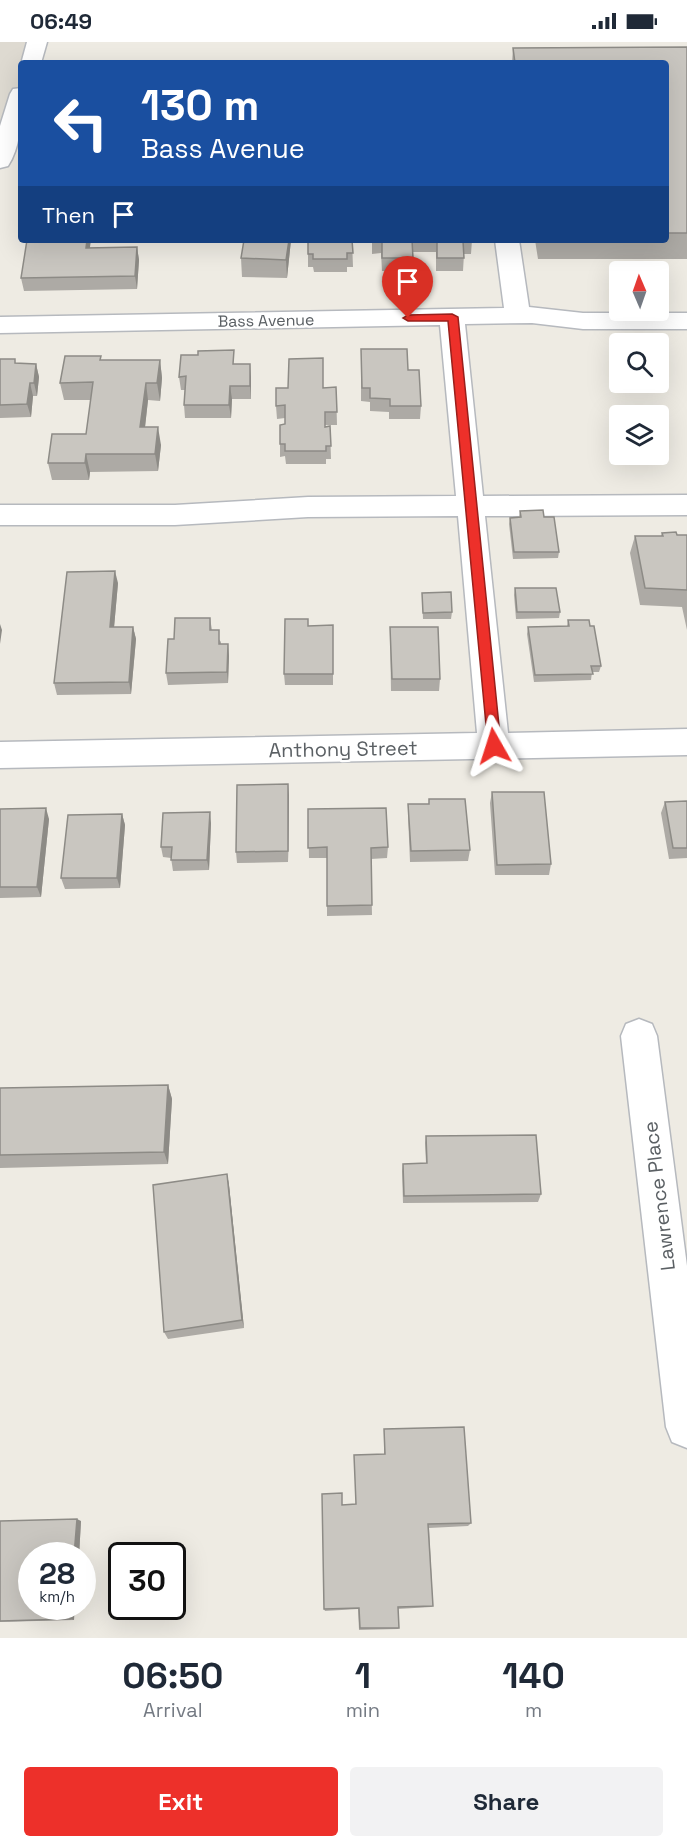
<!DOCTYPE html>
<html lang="en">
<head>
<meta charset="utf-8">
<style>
	body { margin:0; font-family:"Space Grotesk",sans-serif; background:#f2f2f3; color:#1f2937; height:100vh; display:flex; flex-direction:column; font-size:22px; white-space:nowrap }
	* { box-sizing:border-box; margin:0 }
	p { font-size:20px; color:#747a83 }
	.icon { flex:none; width:33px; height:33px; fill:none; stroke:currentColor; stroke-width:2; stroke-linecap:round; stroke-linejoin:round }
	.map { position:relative; height:1596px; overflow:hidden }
	.details { display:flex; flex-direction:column; background:#fff; flex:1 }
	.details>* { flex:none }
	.guide { position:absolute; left:18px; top:18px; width:651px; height:183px; border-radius:6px; box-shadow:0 6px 24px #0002; background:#1a4fa0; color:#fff; overflow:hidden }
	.needle { width:39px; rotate:358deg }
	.tools { position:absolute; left:609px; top:219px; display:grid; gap:12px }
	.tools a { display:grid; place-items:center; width:60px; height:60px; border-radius:6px; background:#fff; box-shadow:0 6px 24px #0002; font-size:30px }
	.speed { position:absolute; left:18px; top:1500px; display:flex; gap:12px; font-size:30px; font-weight:700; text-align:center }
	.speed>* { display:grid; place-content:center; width:78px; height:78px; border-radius:50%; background:#fff; box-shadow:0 6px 24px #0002; line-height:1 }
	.speed small { font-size:15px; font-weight:400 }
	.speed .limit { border:3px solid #111; border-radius:9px; background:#fff; color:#111 }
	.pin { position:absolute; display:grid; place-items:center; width:51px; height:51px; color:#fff; margin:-62px -26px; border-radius:50% 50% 50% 0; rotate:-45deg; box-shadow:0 0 6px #0007 }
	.pin .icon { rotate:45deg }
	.me { position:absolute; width:66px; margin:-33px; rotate:354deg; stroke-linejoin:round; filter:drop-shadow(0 0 4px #0008) }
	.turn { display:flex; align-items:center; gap:21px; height:126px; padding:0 24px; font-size:27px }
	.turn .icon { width:78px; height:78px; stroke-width:2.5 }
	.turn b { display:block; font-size:42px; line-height:51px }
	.then { display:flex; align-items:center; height:57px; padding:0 24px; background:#0003; gap:12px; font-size:22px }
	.eta { display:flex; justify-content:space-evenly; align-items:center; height:102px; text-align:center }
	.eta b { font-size:36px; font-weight:700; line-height:42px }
	.button { display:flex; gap:12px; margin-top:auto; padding:12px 24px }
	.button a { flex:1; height:69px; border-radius:6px; background:#ed302a; color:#fff; font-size:24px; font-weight:700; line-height:69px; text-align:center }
	.button a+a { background:#f2f2f3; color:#1f2937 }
	.status { display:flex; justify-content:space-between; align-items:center; height:42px; padding:0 30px; background:#fff; direction:ltr }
	.status svg { height:16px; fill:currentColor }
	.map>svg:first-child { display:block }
	.education { fill:#dedad1 }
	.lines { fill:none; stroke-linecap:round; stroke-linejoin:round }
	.minor-casing { stroke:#b6b9be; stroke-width:3 }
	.minor { fill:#fff; fill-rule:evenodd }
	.wall { fill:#adaaa5 }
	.shaded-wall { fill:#8d8b86 }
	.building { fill:#c9c6c0; stroke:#8d8b86; stroke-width:1.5 }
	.route { fill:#ed302a; stroke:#9a1f1b; stroke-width:1.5 }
	.labels { text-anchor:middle; stroke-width:4.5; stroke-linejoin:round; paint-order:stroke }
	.far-street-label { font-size:16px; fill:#5b6064; stroke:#fff }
	.street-label { font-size:20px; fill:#5b6064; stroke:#fff }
</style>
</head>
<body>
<div class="status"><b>06:49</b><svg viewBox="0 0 49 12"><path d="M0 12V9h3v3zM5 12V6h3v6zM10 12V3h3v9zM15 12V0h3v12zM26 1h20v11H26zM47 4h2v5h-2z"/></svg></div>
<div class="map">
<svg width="687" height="1596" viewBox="0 0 687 1596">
	<rect width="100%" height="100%" fill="#eeebe3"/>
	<!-- education -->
	<path class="education" d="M0 0H37L31 21H21V52L0 119Z"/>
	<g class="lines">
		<!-- minor casing -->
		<g class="minor-casing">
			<path id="minor" d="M27 0H47L41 21 21 22Z
				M21 46C21 71 23 101 8 124L0 126V84L10 52 13 47Z
				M495 198H519L529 265 583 271H687V287H583L532 281 465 282 483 454 687 453V473L485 474 508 691 687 687V713L0 726V700L477 691 458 474 308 475 175 483H0V463H175L308 455 456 454 440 283 0 291V275L504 266Z
				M639 977 652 982 657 994 687 1224V1406L672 1400 666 1385 621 994 626 982Z"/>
		</g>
		<!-- minor -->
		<use href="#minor" class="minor"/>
	</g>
	<!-- wall -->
	<path class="wall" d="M687 5V217H538L535 198H666V21H512L513 6Z
		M291 198 287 236 242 235 241 216Z
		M308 198H352L353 225H347V230H314L313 225H308Z
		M372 198H472L471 212H464L463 229H436V210H412V229H382L381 211 372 212Z
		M137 205 139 218 137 247 24 249 21 236 90 206Z
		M361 307 408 328 421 364 420 377H389V370L370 369V360L361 359Z
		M101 314V318H160L162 336 160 359 148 358 145 385 161 403 158 429 90 430 89 438H52L48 421 86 392 91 358H64L60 341Z
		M0 317 16 321 36 322 39 335 37 354H33L31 375 0 376Z
		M235 322 251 335V357H232L231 376H185L184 363 185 348H181L179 335Z
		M336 345 337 383H325V385L330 384 331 417H326V422H286L285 414 280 415V402L285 382V376L277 377 276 364 323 346Z
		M520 469 544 475 559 510 558 516 513 517 509 482 510 476 519 475Z
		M662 491 677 493H687V588L682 565 640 563 630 511 635 494H661Z
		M118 541 114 585H133L136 597 131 652 57 653 54 641Z
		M515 546 560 570 559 576 516 577 514 553Z
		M422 551 452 570 451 577H423Z
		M210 576 212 588 221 600V602H228L229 614 228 641 168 643 166 631 174 597Z
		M568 578 601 624 599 630H592L591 638 534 640 527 592 528 585 567 584Z
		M333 583V643H285L284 632 308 584Z
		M390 585 440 637 439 649H391Z
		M492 750 551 822 549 833H495L490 761Z
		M289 753 288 820 237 821 236 810Z
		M687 759V816L669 817 661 771 665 760Z
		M408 762 470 808 468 819 410 820 408 773Z
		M0 767 49 777 41 855 0 856Z
		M308 767 388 805 387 816 371 817 372 873 327 874V816H309Z
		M122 772 125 783 120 846 65 847 61 836Z
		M211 781 209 828 173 829 171 816 163 815 161 805Z
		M168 1043 172 1057 168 1122 0 1126V1046Z
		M426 1094 541 1152 538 1160 403 1161 402 1129 403 1122 426 1121 425 1101Z
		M227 1132 229 1143 244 1286 168 1297 164 1290Z
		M384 1387 471 1481 468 1484 429 1486 433 1564 431 1565 398 1567 399 1586 398 1587 359 1588 358 1567 325 1569 324 1567 355 1462 384 1412Z
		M0 1479H81L79 1514H32L74 1578 0 1580Z"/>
	<!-- shaded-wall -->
	<path class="shaded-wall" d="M87 198H91L88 219 86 206Z
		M289 198H291L287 236 286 218Z
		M137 205 139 218 137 247 135 234Z
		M160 318 162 336 160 359 157 341Z
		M36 322 39 335 37 354 34 341Z
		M250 322 251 335V357L250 344Z
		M30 341 33 354 31 375 27 362Z
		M146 341 148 358 143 403 140 385Z
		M230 344 232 357 231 376 229 363Z
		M158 385 161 403 158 429 155 412Z
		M86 412 90 430 89 438 85 421Z
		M115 529 118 541 113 597 110 585Z
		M0 582 2 588 0 602Z
		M133 585 136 597 131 652 129 640Z
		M228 602 229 614 228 641 227 630Z
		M288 742 289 753 288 820Z
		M46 766 49 777 41 855 37 845Z
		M210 770 211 781 209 828 207 818Z
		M122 772 125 783 120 846 117 836Z
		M168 1043 172 1057 168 1122 164 1110Z
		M227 1132 229 1143 244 1286 242 1278Z
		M77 1477 81 1479 79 1514H74Z
		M71 1564H75L74 1578 70 1577Z"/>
	<!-- building -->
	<path class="building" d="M687 5V191H666V21H515L513 6Z
		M27 198H87L86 206 137 205 135 234 21 236Z
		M244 198H289L286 218 241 216Z
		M308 198H352L353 211H347V217H313V212H308Z
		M372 198H412L413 216H382V198Z
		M437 198H472V199H463L464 216H437Z
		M361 307H407L408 328H419L421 364H390V357L370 356V346H362Z
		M234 308 233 322H250V344H230L229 363H184L186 334 179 335 181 313H198V309Z
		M65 314H101L100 318H160L157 341H146L140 385H158L155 412H86L85 421H48L52 392H86L93 340 60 341Z
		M323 316V346L336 345 337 370H325V385L330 384 331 404H326V409H285V402H280V383L285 382V363L276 364V346H288L289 317Z
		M0 317H15V321L36 322 34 341H30L27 362 0 363Z
		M543 468 544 475H554L559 510H514L510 476 521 475 520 469Z
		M676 490 677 493H687V548L645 546 635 494H663L662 491Z
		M115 529 110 585H133L129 640 54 641 67 530Z
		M515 546H556L560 570H517Z
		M451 550 452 570 423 571 422 551Z
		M175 576H210V588H219V602H228L227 630 166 631 168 597H174Z
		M285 577H308V584L333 583V632H284Z
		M568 578H589L590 584H594L601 624H591L593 632 535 633 528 585 569 584Z
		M390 585H438L440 637H392Z
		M288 742V809L236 810 237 743Z
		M492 750H544L551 822 497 823Z
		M429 757H465L470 808 411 809 408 762H429Z
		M687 759V806H673L665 760Z
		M46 766 37 845H0V767Z
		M386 766 388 805 371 806 372 863 327 864V805L308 806V767Z
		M210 770 207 818H171L172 805H161L163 771Z
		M122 772 117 836H61L68 773Z
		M168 1043 164 1110 0 1113V1046Z
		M536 1093 541 1152 404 1154 403 1122 427 1121 426 1094Z
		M227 1132 242 1278 164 1290 153 1143Z
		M464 1385 471 1481 428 1482 433 1564 398 1565 399 1586H360L359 1566 324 1567 322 1452 342 1451V1463L356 1462 354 1413 385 1412 384 1387Z
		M77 1477 74 1514H32V1564H71L70 1577 0 1579V1479Z"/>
	<!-- route -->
	<path class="route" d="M452 272 458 275 501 704 494 709 488 704 448 279H408L403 276 408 273Z"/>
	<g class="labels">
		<!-- far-street labels -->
		<g class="far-street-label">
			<text transform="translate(266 278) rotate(-1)" y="6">Bass Avenue</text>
		</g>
		<!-- street labels -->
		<g class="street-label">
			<text transform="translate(343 707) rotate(-1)" y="7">Anthony Street</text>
			<text transform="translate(659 1154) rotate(-97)" y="7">Lawrence Place</text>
		</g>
	</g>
</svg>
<div class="tools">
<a><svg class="needle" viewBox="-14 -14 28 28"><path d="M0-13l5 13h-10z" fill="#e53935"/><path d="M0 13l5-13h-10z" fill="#747a83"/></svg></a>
<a><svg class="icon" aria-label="search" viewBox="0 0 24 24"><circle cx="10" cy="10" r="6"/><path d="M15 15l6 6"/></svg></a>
<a><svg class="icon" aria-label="layers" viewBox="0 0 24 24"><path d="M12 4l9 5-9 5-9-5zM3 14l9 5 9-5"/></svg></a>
</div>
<div class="speed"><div>28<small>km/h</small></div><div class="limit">30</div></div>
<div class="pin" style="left:408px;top:276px;background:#d93025"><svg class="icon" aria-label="arrive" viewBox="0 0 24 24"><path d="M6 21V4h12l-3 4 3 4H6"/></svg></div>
<svg class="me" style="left:494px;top:704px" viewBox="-20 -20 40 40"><path d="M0-17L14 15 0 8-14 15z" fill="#ed302a" stroke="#fff" stroke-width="4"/></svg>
<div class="guide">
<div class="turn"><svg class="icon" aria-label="left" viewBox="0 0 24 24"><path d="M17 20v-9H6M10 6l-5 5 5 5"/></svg><div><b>130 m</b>Bass Avenue</div></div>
<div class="then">Then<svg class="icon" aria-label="arrive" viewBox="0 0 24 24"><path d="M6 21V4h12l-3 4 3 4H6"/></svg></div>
</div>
</div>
<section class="details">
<div class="eta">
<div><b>06:50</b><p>Arrival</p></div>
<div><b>1</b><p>min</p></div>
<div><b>140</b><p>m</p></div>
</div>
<div class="button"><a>Exit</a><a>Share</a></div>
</section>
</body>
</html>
